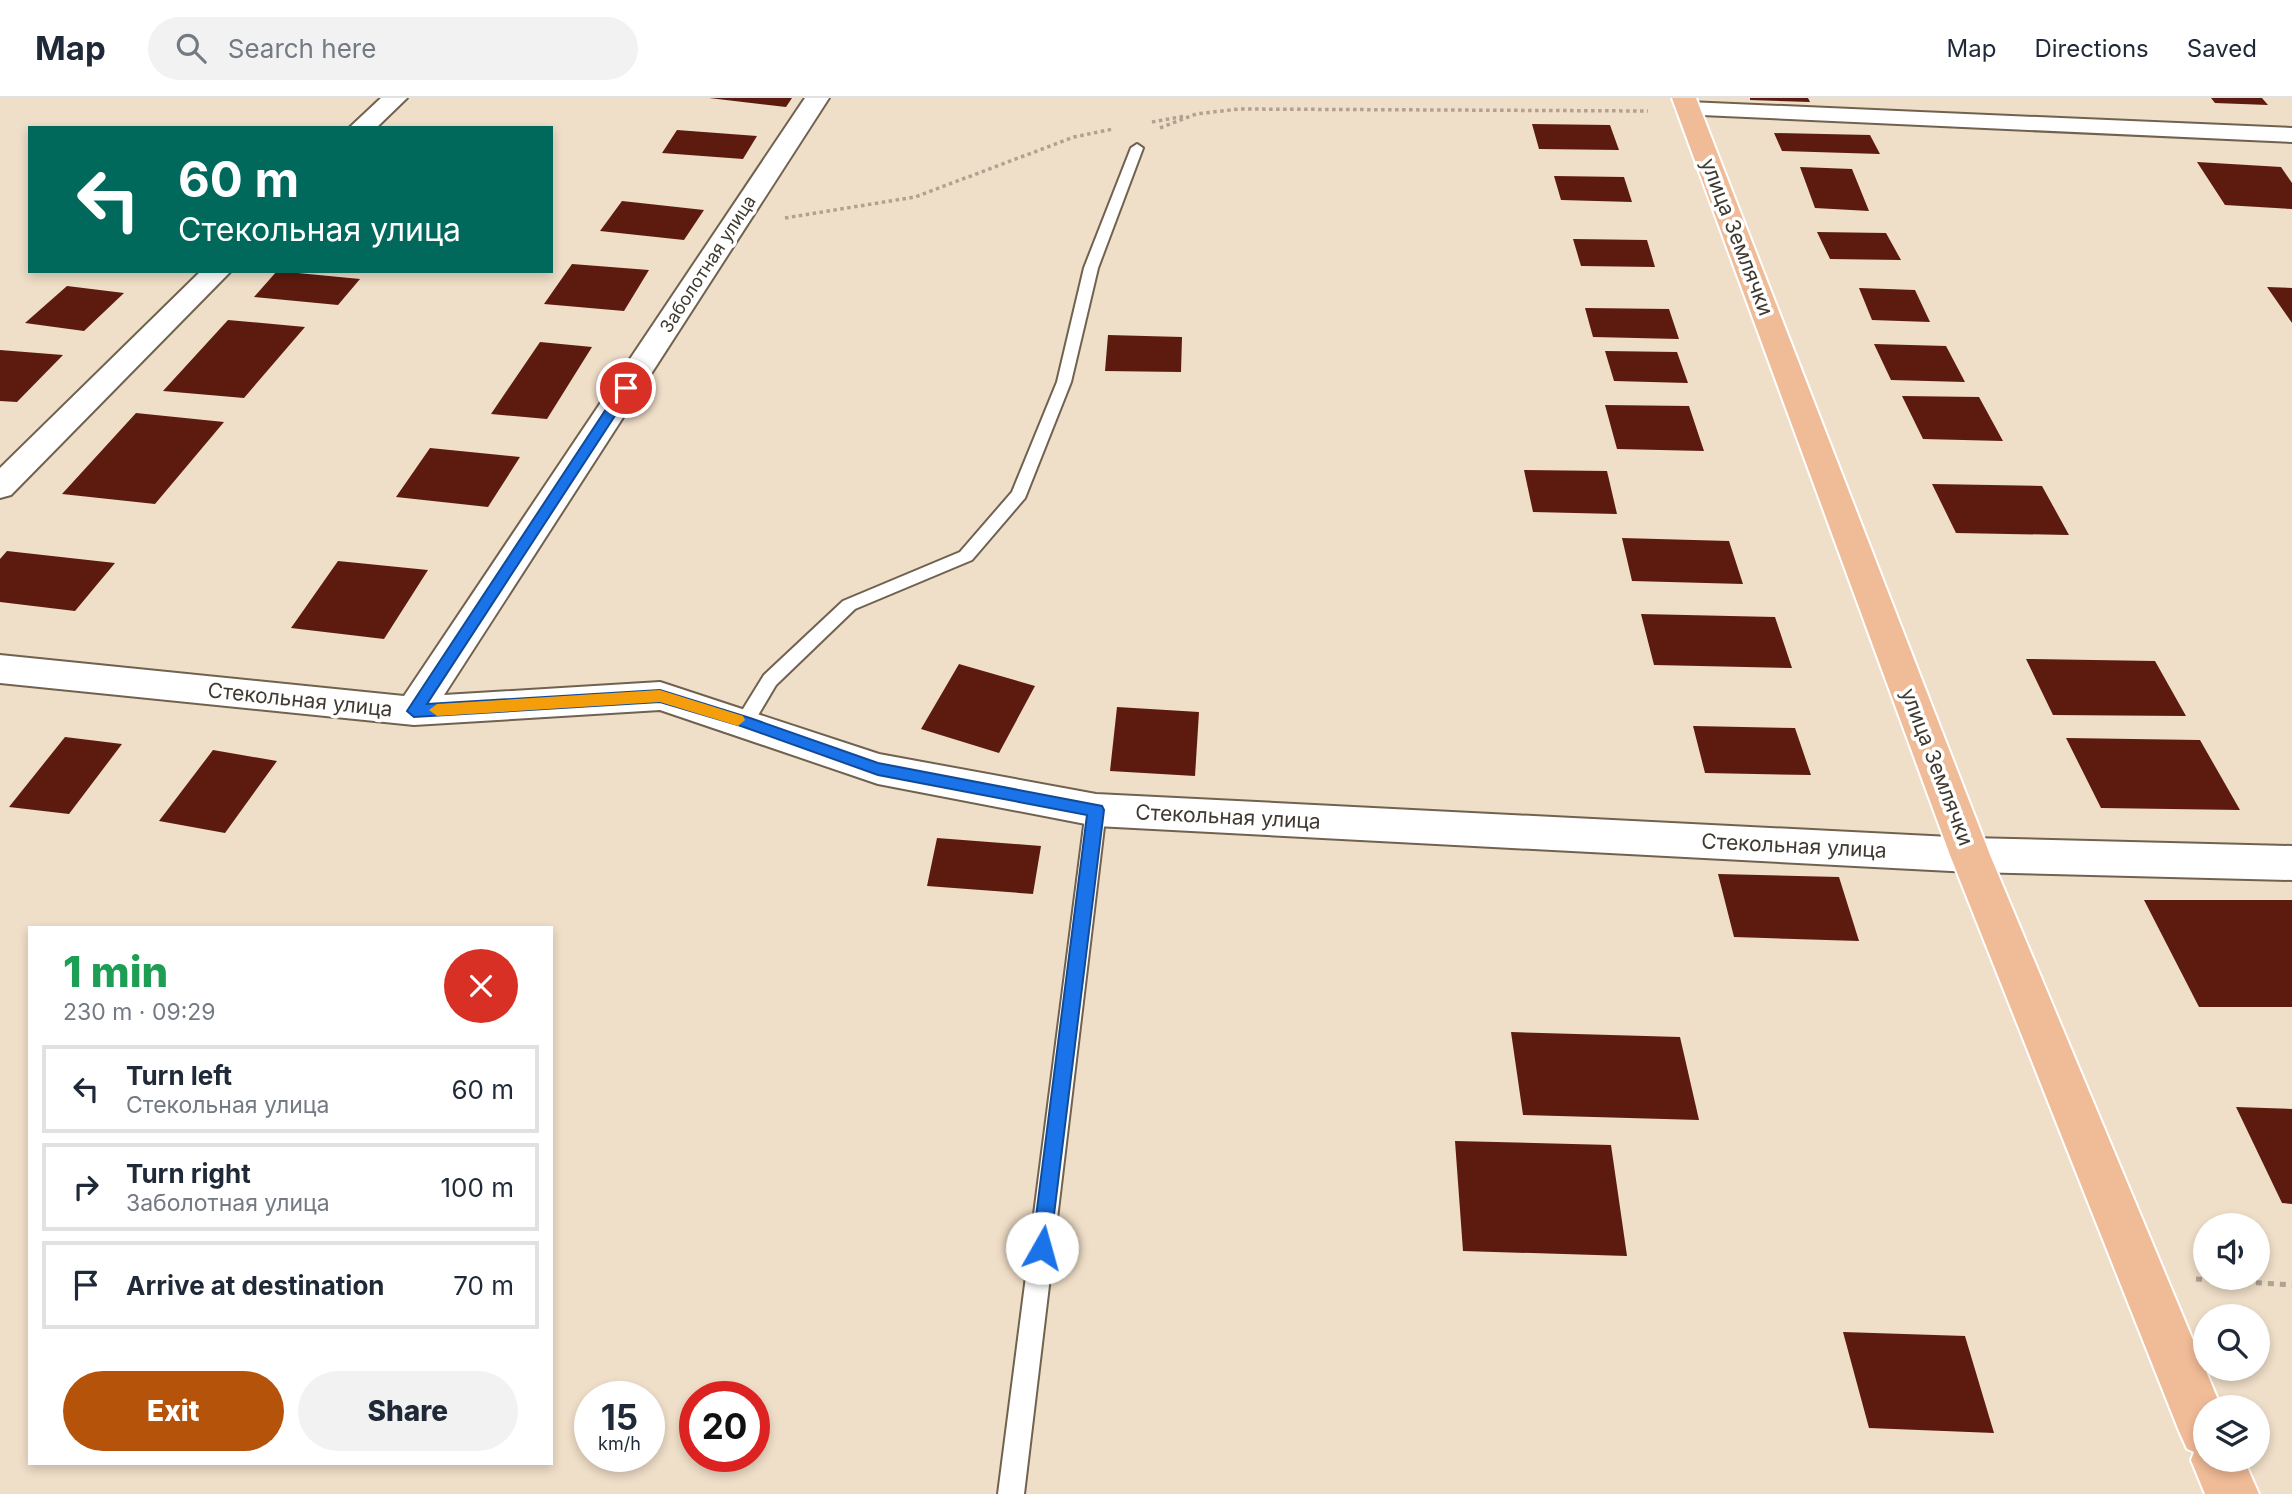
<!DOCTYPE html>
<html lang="en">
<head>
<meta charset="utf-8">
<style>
	body { margin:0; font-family:Inter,sans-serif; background:#f2f2f3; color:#1f2937; height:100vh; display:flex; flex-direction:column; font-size:26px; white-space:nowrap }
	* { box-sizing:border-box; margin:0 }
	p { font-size:23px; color:#747a83 }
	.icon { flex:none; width:38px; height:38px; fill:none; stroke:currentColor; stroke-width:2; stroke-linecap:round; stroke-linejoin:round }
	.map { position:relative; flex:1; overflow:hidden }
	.sheet { position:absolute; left:28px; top:828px; width:525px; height:539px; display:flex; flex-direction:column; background:#fff; border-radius:0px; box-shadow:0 4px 10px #0003 }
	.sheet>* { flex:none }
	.hud { position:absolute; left:28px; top:28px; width:525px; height:147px; border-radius:0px; box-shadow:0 4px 10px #0003; background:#00695c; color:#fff; overflow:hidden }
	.buttons { position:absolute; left:2193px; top:1115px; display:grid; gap:14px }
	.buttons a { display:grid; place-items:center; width:77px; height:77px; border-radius:50%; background:#fff; box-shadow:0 4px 10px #0003; font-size:35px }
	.speed { position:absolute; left:574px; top:1283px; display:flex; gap:14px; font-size:35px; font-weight:700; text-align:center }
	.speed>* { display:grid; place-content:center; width:91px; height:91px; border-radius:50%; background:#fff; box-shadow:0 4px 10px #0003; line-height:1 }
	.speed small { font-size:18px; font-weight:400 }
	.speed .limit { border:10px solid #d22; background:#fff; color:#111 }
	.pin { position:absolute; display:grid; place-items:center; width:60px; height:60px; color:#fff; margin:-30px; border:4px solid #fff; border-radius:50%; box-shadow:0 2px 7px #0007 }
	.me { position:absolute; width:77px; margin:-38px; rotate:7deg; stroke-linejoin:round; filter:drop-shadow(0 0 5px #0008) }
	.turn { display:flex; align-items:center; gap:24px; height:147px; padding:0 35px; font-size:32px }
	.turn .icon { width:91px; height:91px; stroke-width:2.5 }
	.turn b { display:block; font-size:49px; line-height:60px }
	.round { display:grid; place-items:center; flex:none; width:74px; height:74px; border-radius:37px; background:#f2f2f3 }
	.overview { display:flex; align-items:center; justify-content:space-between; height:119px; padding:0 35px }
	h1 { font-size:42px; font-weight:800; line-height:52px; color:#1e9e55 }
	.cta { display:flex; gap:14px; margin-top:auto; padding:14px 35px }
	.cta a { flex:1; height:80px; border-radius:42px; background:#b45309; color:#fff; font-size:28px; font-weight:800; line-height:80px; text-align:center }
	.cta a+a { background:#f2f2f3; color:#1f2937 }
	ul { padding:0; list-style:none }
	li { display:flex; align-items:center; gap:21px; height:88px; margin:0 14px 10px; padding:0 21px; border:4px solid #e0e1e3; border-radius:0px }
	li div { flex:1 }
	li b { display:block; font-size:26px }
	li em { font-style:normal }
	header { display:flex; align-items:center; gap:42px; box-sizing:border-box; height:98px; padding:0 35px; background:#fff; border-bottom:2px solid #e0e1e3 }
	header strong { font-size:33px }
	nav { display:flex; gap:38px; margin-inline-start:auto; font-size:24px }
	.search { width:490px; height:63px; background:#f2f2f3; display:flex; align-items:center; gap:18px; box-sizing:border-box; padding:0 24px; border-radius:38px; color:#747a83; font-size:26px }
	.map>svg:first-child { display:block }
	.building { fill:#5d1b0f }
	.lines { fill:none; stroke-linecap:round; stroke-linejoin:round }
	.lane-casing { stroke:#70624f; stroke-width:4 }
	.street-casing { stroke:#70624f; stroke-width:4 }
	.primary-casing { stroke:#fff; stroke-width:4 }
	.path-far1 { stroke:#afa291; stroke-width:3.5; stroke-dasharray:3.5 3.5; stroke-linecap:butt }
	.path { stroke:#afa291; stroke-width:5; stroke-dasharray:6 6; stroke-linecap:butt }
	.lane { fill:#fff; fill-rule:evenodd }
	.street { fill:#fff; fill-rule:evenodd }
	.primary { fill:#f0bb97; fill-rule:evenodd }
	.route { fill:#1a73e8; stroke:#114b97; stroke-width:2 }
	.slow { fill:#f59e0b }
	.labels { text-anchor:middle; stroke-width:7; stroke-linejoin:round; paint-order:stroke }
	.far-street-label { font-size:18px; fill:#403a31; stroke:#fff }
	.street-label { font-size:21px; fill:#403a31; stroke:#fff }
</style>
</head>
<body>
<header>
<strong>Map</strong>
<div class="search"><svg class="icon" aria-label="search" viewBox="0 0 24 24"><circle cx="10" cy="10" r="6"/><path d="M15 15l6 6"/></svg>Search here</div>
<nav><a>Map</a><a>Directions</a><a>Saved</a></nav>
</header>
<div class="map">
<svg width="2292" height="1396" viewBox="0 0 2292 1396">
	<rect width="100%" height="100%" fill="#efdec8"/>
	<!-- building -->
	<path class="building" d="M709 0H792L786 9Z
		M1750 0H1808L1810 4 1750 2Z
		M2211 0H2262L2268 7 2215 5Z
		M1532 26 1610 27 1619 52 1539 51Z
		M677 32 757 38 743 61 662 55Z
		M1774 35 1870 37 1880 56 1782 53Z
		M2197 64 2281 69 2292 85V111L2225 107Z
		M1800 69 1852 71 1869 113 1815 110Z
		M1554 78 1624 79 1632 104 1561 102Z
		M622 103 704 112 684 142 600 133Z
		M1817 134 1886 135 1901 162 1830 161Z
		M1573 141 1647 142 1655 169 1581 168Z
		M572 166 649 172 624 213 544 206Z
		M277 173 360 181 338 207 254 199Z
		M67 188 124 195 84 233 25 225Z
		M2267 189 2292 190V225Z
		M1859 190 1915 192 1930 224 1872 222Z
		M1585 210 1669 211 1679 241 1593 239Z
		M228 222 305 229 244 300 163 293Z
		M1108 237 1182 239 1181 274 1105 273Z
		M540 244 592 249 547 321 491 316Z
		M1874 246 1946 248 1965 284 1891 282Z
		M0 252 63 257 17 304 0 303Z
		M1605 253 1677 254 1688 285 1614 283Z
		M1902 298 1979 299 2003 343 1923 341Z
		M1605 307 1689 308 1704 353 1617 351Z
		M136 315 224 324 155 406 62 396Z
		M430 350 520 359 488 409 396 399Z
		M1524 372 1607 373 1617 416 1533 414Z
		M1932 386 2042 388 2069 437 1956 435Z
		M1622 440 1729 443 1743 486 1632 483Z
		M7 453 115 465 75 513 0 504V461Z
		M338 463 428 472 384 541 291 530Z
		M1641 516 1775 519 1792 570 1654 567Z
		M2026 561 2155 563 2186 618 2053 617Z
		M959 566 1035 588 999 655 921 631Z
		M1117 609 1199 614 1195 678 1110 673Z
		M1693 628 1795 630 1811 677 1705 675Z
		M65 639 122 646 69 716 9 709Z
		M2066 640 2200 642 2240 712 2101 710Z
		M213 652 277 663 225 735 159 723Z
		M937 740 1041 748 1033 796 927 788Z
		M1718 776 1839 779 1859 843 1734 839Z
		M2144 802H2292V909H2199Z
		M1511 934 1680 939 1699 1022 1523 1017Z
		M2236 1009 2292 1011V1106L2282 1105Z
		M1455 1043 1611 1047 1627 1158 1463 1153Z
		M1843 1234 1965 1238 1994 1335 1869 1330Z"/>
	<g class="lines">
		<!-- lane casing -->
		<g class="lane-casing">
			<path id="lane" d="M1137 46 1143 50 1098 170 1071 284 1025 400 972 462 855 511 776 587 751 629 744 631 737 629 735 624 764 577 843 503 960 454 1012 394 1057 284 1084 170 1131 50Z
				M1096 704 1103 706 1106 712 1024 1396H998L1086 712 1089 706Z"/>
		</g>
		<!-- street casing -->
		<g class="street-casing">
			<path id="street" d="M381 0H407L376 30H349Z
				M805 0H829L444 597 660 584 879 656 1096 696 1970 740 2292 748V782L1970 774 1096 728 878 686 660 612 414 627 0 585V557L404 598Z
				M1688 4 2292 30V44L1679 16 1676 11 1679 6Z
				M201 173H231L11 397 0 400V370Z"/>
		</g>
		<!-- primary casing -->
		<g class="primary-casing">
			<path id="primary" d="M1672 0H1696L1990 757 2221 1309H2205V1362H2244L2259 1396H2205L2191 1362 2194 1354 2187 1351 2179 1333 1950 757Z"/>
		</g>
		<!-- path-far1 -->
		<path class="path-far1" d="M1152 24 1185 18
			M1160 30 1196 16 1239 11 1648 13
			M785 120 915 99 1074 39 1113 31"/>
		<!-- path -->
		<path class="path" d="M2196 1181 2292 1187"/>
		<!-- lane -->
		<use href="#lane" class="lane"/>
		<!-- street -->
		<use href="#street" class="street"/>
		<!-- primary -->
		<use href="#primary" class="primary"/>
	</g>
	<!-- route -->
	<path class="route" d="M626 286 633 290 427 606 660 592 750 620 878 665 1102 708 1104 712 1049 1157 1042 1160 1035 1157 1032 1150 1087 717 878 677 741 628 660 604 414 619 407 613 622 287Z"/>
	<!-- slow -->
	<path class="slow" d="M660 592 743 618 745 622 738 628 660 604 437 618 429 612 437 606Z"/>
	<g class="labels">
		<!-- far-street labels -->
		<g class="far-street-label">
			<text transform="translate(708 166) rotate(-57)" y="6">Заболотная улица</text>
		</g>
		<!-- street labels -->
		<g class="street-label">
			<text transform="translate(1737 139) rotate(69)" y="7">улица Землячки</text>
			<text transform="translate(300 602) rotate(6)" y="7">Стекольная улица</text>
			<text transform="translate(1937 669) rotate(69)" y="7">улица Землячки</text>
			<text transform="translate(1228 719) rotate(3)" y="7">Стекольная улица</text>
			<text transform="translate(1794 748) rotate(3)" y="7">Стекольная улица</text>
		</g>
	</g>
</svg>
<div class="buttons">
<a><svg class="icon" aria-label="sound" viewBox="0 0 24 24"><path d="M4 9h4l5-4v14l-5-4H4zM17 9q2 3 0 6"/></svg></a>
<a><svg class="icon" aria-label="search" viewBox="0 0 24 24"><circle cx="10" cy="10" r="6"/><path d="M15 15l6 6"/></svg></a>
<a><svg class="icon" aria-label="layers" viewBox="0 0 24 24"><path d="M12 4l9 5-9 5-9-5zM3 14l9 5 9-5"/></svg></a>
</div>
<div class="speed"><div>15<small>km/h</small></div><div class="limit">20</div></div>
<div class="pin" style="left:626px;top:290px;background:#d93025"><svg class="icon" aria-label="arrive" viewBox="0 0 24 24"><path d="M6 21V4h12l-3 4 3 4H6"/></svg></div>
<svg class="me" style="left:1042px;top:1150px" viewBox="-20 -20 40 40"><circle r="19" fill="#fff"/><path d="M0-13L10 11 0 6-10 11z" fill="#1a73e8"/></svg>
<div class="hud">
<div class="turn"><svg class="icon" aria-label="left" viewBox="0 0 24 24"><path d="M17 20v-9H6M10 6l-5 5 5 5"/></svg><div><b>60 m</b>Стекольная улица</div></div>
</div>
<section class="sheet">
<div class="overview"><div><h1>1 min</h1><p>230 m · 09:29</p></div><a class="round" style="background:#d93025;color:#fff"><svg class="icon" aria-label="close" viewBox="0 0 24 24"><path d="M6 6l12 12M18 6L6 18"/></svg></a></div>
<ul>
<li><svg class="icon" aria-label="left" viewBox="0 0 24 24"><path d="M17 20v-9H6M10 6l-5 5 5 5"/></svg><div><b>Turn left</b><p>Стекольная улица</p></div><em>60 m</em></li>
<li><svg class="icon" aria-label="right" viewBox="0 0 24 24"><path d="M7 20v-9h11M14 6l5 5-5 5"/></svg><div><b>Turn right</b><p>Заболотная улица</p></div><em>100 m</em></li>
<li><svg class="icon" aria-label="arrive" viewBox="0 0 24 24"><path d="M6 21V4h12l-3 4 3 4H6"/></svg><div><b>Arrive at destination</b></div><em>70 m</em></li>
</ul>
<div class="cta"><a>Exit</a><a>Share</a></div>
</section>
</div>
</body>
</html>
